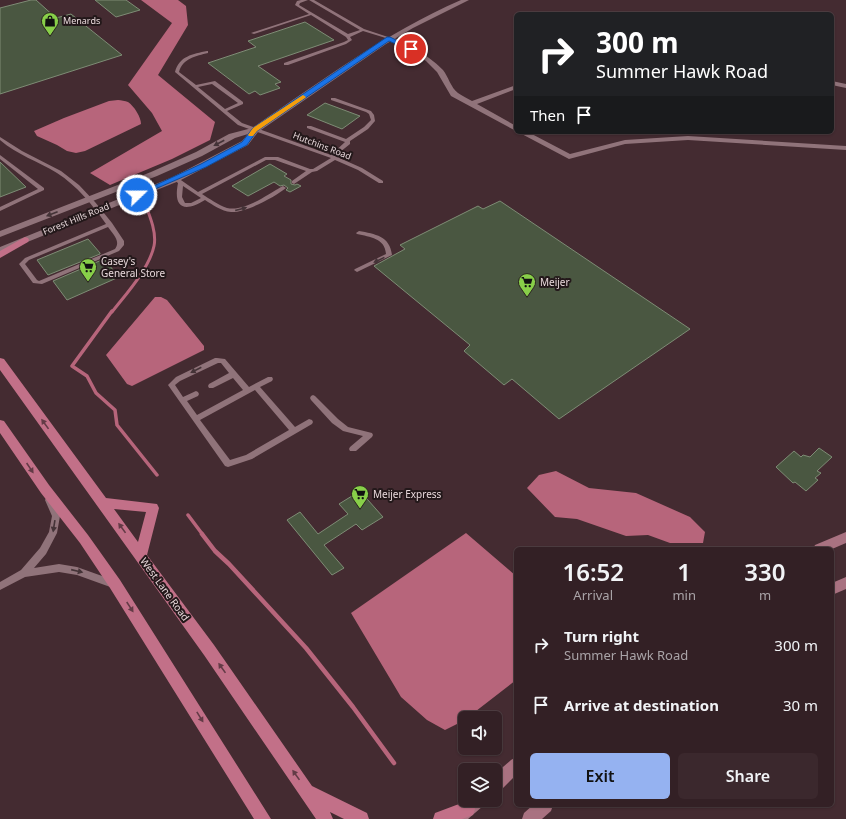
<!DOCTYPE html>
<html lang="en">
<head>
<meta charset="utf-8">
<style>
	body { margin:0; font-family:"Noto Sans",sans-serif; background:#3b282d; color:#f1f3f6; height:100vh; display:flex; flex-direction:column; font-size:15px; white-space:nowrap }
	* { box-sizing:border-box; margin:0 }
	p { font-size:13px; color:#a9a3a7 }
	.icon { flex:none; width:22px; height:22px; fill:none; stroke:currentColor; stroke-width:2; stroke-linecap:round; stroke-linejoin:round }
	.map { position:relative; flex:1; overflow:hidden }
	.side { position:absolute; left:514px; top:547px; width:320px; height:260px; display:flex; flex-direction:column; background:#332025; border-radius:6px; box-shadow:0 1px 3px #0004,0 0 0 1px #4e3e42 }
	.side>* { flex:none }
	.hud { position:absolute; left:514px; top:12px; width:320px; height:122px; border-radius:6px; box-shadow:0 1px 3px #0004,0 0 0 1px #4e3e42; background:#202124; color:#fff; overflow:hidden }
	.tools { position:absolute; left:458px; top:711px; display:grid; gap:8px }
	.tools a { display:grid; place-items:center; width:44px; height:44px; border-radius:6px; background:#332025; box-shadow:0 1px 3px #0004,0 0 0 1px #4e3e42; font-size:20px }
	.pin { position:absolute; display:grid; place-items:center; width:34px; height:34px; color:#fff; margin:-17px; border:2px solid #fff; border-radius:50%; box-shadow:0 1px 4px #0007 }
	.me { position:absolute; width:44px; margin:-22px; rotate:68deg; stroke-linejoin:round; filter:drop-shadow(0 0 3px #0008) }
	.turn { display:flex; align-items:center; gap:14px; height:84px; padding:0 16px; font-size:18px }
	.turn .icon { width:52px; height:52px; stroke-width:2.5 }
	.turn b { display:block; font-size:28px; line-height:34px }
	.then { display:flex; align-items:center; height:38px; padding:0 16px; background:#0003; gap:8px; font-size:15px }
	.eta { display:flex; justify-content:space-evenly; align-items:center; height:68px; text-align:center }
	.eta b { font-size:24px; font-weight:600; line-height:28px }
	.button { display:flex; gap:8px; margin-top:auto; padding:8px 16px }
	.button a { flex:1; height:46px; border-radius:6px; background:#95b2f1; color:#111; font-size:16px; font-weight:600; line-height:46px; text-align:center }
	.button a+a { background:#3b282d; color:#f1f3f6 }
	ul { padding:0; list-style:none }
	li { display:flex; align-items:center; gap:12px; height:60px; padding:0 16px }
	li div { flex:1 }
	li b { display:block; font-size:15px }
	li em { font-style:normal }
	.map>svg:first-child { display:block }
	.water { fill:#b7657b }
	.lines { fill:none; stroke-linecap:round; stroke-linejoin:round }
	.stream-far2 { stroke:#b7657b; stroke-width:3 }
	.stream-far1 { stroke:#b7657b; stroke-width:3.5 }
	.stream { stroke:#b7657b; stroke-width:4.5 }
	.building { fill:#4a5741; stroke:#7e8c75 }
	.service { fill:#90737a; fill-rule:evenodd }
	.minor { fill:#90737a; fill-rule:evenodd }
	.tertiary { fill:#90737a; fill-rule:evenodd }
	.secondary { fill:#a97281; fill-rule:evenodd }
	.primary { fill:#c27088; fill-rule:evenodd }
	.oneway { fill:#443337 }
	.oneway2 { fill:#633b46 }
	.route { fill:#1a73e8; stroke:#114b97 }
	.slow { fill:#f59e0b }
	.labels { text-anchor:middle; stroke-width:4; stroke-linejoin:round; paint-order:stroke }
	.far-poi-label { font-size:9px; fill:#e8d8db; stroke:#23181a; text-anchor:start }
	.far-street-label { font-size:9px; fill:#e8d8db; stroke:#23181a }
	.poi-label { font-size:10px; fill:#e8d8db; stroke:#23181a; text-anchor:start }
	.street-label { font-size:10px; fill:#e8d8db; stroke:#23181a }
</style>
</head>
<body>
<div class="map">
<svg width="846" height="819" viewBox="0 0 846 819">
	<rect width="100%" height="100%" fill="#442b31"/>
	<!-- water -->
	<path class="water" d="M141 0H178L186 6 188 25 158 75 215 122 210 140 172 159 110 185 90 173 162 131 152 113 128 85 172 23Z
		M118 100C121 100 125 101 128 102 134 106 141 117 141 124L85 151 76 153 67 151 57 145 37 136 34 131 64 118 109 101Z
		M155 297H161L167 300 204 346V350L132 386 127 384 106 355Z
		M556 471 589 488 636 493 690 517 705 532 703 543H670L648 535 626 536 577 519 555 517 527 488 539 475Z
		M466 533 516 576V680L467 718H465V720L445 730 427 720 401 697 351 613Z"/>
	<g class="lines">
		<!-- stream-far2 -->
		<path class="stream-far2" d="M112 312C126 294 149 269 154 246 157 232 149 214 144 201"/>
		<!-- stream-far1 -->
		<path class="stream-far1" d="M112 311 72 366 87 376 96 393 115 410 117 425 157 475
			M188 515 203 535"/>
		<!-- stream -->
		<path class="stream" d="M202 534 215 551 229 564 306 648 353 707 394 763"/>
	</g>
	<!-- building -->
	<path class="building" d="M31 0H36L56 18 71 14 122 55 0 94V8Z
		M95 0H126L140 10 116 17Z
		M305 22 334 40 258 66 281 82 275 84 280 88 260 95 255 91 249 94 208 63 256 47 248 41Z
		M325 103 360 116 342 129 307 115Z
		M0 162 26 187 0 197Z
		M270 164 287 174 284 176 291 180V184L295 185 297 184 301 186 290 192 286 190 288 188 284 185 280 186 274 182 248 196 232 186Z
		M500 201 690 329 559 419 512 379 504 385 464 351 470 345 374 266 405 249 400 245 478 206 483 209Z
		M88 239 100 253V254L48 275 37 260Z
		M104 259 119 277 67 300 53 281Z
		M819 448 832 457 817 471 821 473 815 478 818 480 806 491 795 482 793 483 776 467 794 451 801 457 803 455 810 457Z
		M360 491 383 517 362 530 356 524 324 545 344 568 332 575 287 520 300 512 318 534 348 514 339 504Z"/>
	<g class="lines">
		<!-- service -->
		<path class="service" d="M301 0H308L300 3 299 5 348 34 360 30 309 0H314L364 29 391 38 389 39 363 31 350 37 352 40 346 44 288 65H284V63L344 42 348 40 346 37 311 15 254 34 251 33 309 14 295 5 297 1Z
			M207 51H208V53C196 56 183 58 179 72L196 85 215 81 243 102V104L227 111 242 123 331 155 345 142 307 128V126H311L346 139 364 127 371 120 369 114 366 112 331 100V98H335L371 111 374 115 375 121 368 129 350 141V144L335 156 362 168 383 181V183H379L358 170 335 160 317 171 312 172 294 184 292 183V181L306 171 275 160H266L202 194C210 199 218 205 227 208 244 212 267 195 281 187L283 186 286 188C275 197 245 213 231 212 221 211 213 205 205 200 184 213 173 208 178 183L174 180V178H178L198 192 265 157H278L310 169H313L331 158 238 125 175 72C179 56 193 54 207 51ZM212 84 238 103 225 109 198 87ZM183 186 201 198 191 203H185L182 197Z
			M0 137 22 151 61 171 79 185 95 202 112 223 124 241V245L119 251 42 284 33 283 19 264 25 258 106 224C92 204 77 186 57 173 38 161 17 155 0 140ZM108 227C113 234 121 241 115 249L39 281 37 280 25 264 29 260Z
			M0 155 44 188V190L0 211V207L38 189 0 159Z
			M359 231C375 234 390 236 392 255L357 272 354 270 355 269 386 254C385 238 370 237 357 234L356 233Z
			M215 358H217L225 359 249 387 268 377H272L273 379 272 381 260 387 295 427 309 419 312 420 313 422 312 424 252 459 228 467 225 466 168 385 176 377ZM218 363H221L229 373 209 384 208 386 209 388H213L233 378 243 390 197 415 187 401 198 396 199 394 198 392 196 391 183 397 175 385 180 381ZM255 390 289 430 246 455 230 460 200 420Z
			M313 395 315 396 338 419 348 427 372 433 373 435 372 437 356 451H350L349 449 350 447 363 436 343 431 332 423 311 400 310 398 311 396Z
			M49 497 52 498 60 516 57 533 46 554 34 568 59 564 77 567 116 581 117 584 116 587 113 588 77 575 59 572 25 577 0 590V582L21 570 40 548 49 532 52 516 45 500 46 498Z"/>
		<!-- minor -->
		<path class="minor" d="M387 37C398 35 435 60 443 70 448 76 451 88 458 93 462 96 467 98 472 101L516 85V89L477 104 516 126V131L451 96 437 72 426 61 409 50 387 39Z
			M832 81 846 84V88L832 85Z
			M518 132H528L570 154 625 140 688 136 846 146V150L688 140 625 144 569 159Z"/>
		<!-- tertiary -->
		<path class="tertiary" d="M461 0H469L413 28 386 44 258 132 248 145 179 181 0 253V247L173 177 242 141 248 134 235 138 202 156 157 176 0 237V231L151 172 196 152 229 134 252 128C320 82 385 33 461 0Z"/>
		<!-- secondary -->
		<path class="secondary" d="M846 532V543L832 549H813L815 545Z
			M846 577V589L832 595V583Z
			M516 757V775L501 790 495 792V774L511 760Z
			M465 800H485L483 806 468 819H448L450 813Z
			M533 805H553L551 811 542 819H522L524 813Z"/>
		<!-- primary -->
		<path class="primary" d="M25 237 28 238 29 240 28 242 0 258V251Z
			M0 358 4 359 106 498 157 504 159 508 147 555 214 645 312 786 367 813 369 819H344L330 812 333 819H316L204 655 0 370ZM114 509 146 512 138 542Z
			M0 420 4 421 49 485 88 535 120 580 271 819H254L110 588 80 543 41 493 0 433Z
			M467 801 473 803 475 809 473 815 462 819H433L435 813Z"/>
	</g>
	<!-- one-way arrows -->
	<defs><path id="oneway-solid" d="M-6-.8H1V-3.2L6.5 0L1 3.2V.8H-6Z"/></defs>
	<g class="oneway">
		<use href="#oneway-solid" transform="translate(219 143) rotate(152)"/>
		<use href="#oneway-solid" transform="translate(241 209) rotate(-15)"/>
		<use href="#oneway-solid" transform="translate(52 214) rotate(159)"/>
		<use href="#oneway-solid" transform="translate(379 260) rotate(154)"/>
		<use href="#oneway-solid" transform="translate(196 370) rotate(153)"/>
		<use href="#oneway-solid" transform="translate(54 526) rotate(99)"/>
		<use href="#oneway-solid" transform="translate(77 571) rotate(13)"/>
	</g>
	<g class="oneway2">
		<use href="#oneway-solid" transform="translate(45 424) rotate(-126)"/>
		<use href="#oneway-solid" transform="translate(30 468) rotate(56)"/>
		<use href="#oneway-solid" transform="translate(122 528) rotate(-126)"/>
		<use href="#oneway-solid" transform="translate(130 607) rotate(57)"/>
		<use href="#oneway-solid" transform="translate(222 668) rotate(-125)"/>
		<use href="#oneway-solid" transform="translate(200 717) rotate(58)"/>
		<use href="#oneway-solid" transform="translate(296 775) rotate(-125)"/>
	</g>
	<!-- route -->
	<path class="route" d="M387 37H390L414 49 409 50 389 41 257 131 247 145 206 167 139 196 134 195 201 164 242 142 253 128Z"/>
	<!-- slow -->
	<path class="slow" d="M303 95 306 97 305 98 257 131 253 136H249L248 135 253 128Z"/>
	<!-- icons -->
	<defs>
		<g id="shop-pin" transform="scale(0.9)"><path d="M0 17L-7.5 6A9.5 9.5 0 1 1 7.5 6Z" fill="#88cf49" stroke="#23181a"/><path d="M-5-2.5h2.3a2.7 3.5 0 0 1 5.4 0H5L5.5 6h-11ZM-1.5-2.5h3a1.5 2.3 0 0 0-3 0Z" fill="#111"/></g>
		<g id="supermarket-pin" transform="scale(0.9)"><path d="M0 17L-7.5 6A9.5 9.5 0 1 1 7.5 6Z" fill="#88cf49" stroke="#23181a"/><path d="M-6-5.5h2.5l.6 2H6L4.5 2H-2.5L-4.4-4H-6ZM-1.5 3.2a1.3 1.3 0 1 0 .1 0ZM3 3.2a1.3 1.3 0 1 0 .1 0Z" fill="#111"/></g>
	</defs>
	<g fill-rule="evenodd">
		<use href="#shop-pin" x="50" y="21"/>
		<use href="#supermarket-pin" x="88" y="267"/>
		<use href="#supermarket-pin" x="527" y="282"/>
		<use href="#supermarket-pin" x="360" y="494"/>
	</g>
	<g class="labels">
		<!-- far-poi labels -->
		<g class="far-poi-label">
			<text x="63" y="24">Menards</text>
		</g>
		<!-- far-street labels -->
		<g class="far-street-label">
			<text transform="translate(322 146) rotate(21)" y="3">Hutchins Road</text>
			<text transform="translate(76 219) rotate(-22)" y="3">Forest Hills Road</text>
		</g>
		<!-- poi labels -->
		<g class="poi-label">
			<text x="101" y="265">Casey's<tspan x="101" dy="12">General Store</tspan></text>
			<text x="540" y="286">Meijer</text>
			<text x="373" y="498">Meijer Express</text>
		</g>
		<!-- street labels -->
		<g class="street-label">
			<text transform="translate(165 589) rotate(54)" y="4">West Lane Road</text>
		</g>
	</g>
</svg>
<div class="tools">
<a><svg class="icon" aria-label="sound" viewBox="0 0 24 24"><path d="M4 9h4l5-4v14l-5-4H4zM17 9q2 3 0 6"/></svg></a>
<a><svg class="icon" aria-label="layers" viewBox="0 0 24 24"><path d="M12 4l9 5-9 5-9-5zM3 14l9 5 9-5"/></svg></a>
</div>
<div class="pin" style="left:411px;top:49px;background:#d93025"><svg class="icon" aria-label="arrive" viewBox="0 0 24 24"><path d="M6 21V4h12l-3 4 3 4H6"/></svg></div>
<svg class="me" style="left:137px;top:195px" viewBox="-20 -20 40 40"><circle r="17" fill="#1a73e8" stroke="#fff" stroke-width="3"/><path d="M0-11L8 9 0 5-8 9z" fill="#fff"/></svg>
<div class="hud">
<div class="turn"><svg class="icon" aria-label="right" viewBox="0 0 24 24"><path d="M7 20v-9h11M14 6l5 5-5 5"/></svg><div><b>300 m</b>Summer Hawk Road</div></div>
<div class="then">Then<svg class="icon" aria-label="arrive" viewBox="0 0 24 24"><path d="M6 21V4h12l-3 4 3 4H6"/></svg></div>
</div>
<section class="side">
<div class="eta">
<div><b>16:52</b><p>Arrival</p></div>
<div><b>1</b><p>min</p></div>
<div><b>330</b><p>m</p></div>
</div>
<ul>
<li><svg class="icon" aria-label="right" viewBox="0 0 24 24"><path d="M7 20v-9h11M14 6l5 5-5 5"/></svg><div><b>Turn right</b><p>Summer Hawk Road</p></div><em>300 m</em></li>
<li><svg class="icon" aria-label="arrive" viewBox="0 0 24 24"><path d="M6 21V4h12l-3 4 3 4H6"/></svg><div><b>Arrive at destination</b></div><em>30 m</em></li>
</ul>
<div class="button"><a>Exit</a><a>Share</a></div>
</section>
</div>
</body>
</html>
